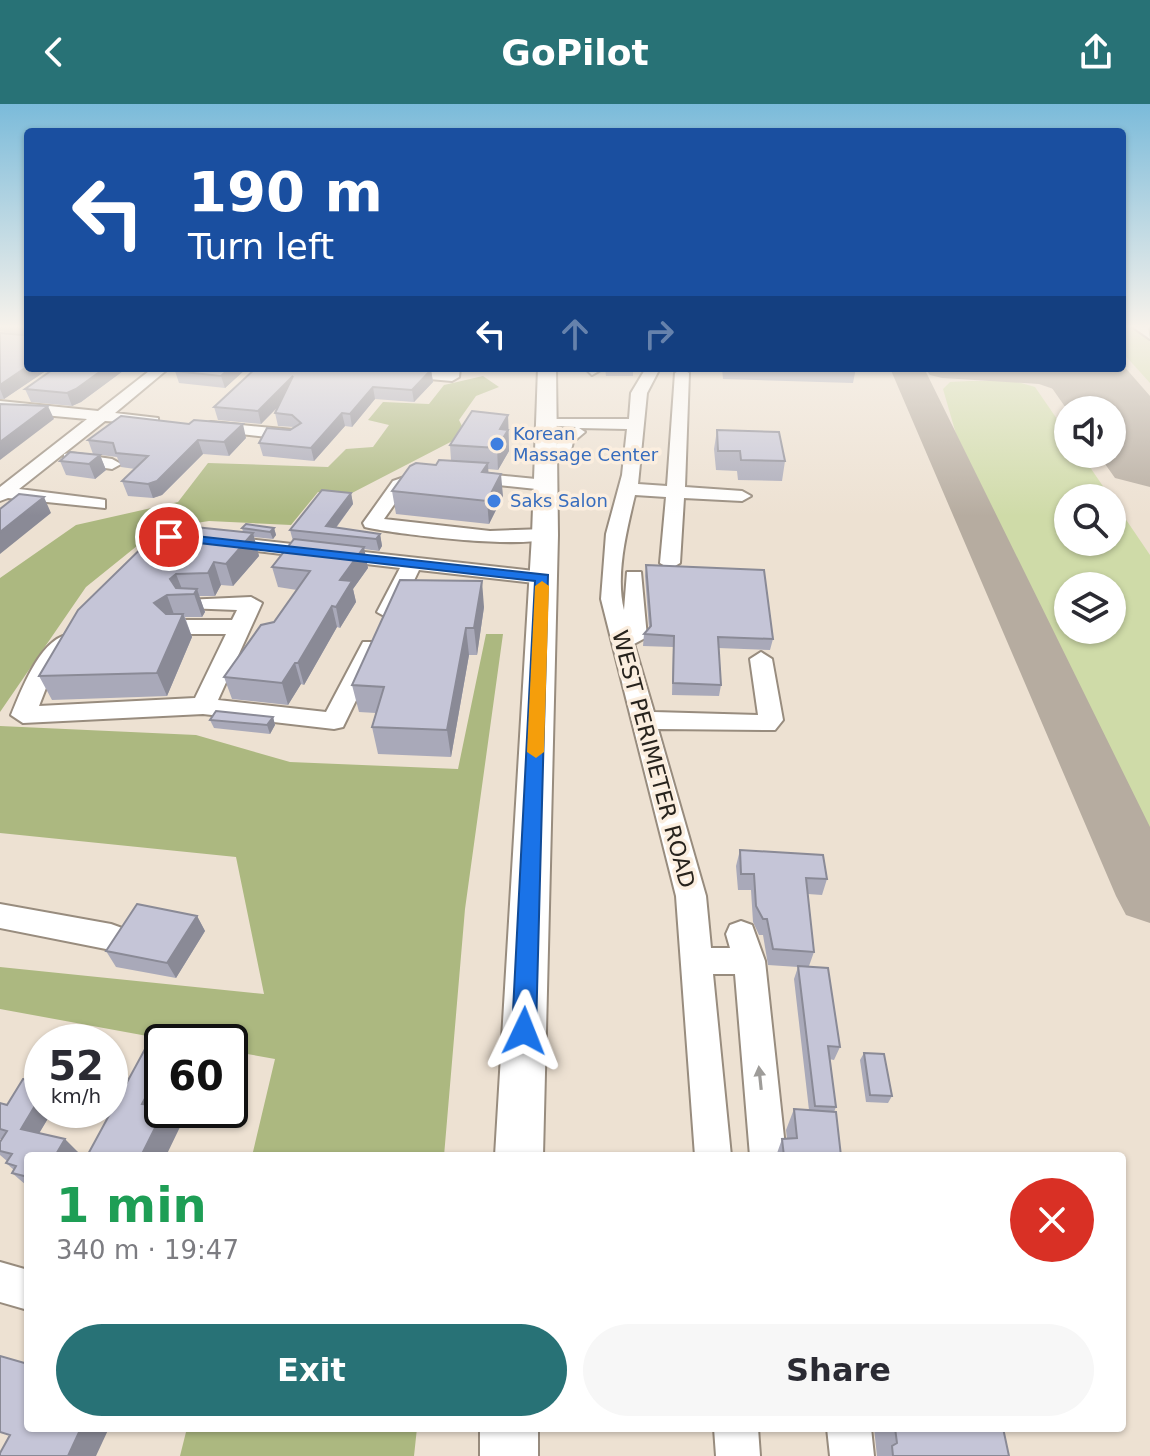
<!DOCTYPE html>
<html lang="en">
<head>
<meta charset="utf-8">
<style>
	body { margin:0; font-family:"DejaVu Sans",sans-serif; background:#f7f7f7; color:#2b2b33; height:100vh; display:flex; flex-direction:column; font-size:30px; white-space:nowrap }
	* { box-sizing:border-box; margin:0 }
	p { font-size:26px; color:#7c7c81 }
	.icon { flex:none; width:44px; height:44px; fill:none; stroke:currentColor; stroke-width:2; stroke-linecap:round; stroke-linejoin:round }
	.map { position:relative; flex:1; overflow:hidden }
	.side { position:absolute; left:24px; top:1048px; width:1102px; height:280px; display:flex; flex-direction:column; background:#fff; border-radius:8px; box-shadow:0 2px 6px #0004 }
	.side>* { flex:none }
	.hud { position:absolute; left:24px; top:24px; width:1102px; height:244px; border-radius:8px; box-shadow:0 2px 6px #0004; background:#1a4fa0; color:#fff; overflow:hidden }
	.buttons { position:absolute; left:1054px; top:292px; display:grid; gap:16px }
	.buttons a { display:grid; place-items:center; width:72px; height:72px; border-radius:50%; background:#fff; box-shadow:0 2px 6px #0004; font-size:40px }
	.speed { position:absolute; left:24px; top:920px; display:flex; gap:16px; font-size:40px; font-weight:700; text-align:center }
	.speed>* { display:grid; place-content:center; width:104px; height:104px; border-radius:50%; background:#fff; box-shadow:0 2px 6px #0004; line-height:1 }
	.speed small { font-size:20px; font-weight:400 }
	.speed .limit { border:4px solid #111; border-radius:12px; background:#fff; color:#111 }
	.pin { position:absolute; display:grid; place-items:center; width:68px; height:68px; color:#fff; margin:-34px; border:4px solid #fff; border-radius:50%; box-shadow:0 2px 8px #0007 }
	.me { position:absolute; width:88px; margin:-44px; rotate:2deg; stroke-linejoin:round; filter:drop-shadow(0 0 6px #0008) }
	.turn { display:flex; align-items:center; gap:28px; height:168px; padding:0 32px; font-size:36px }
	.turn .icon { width:104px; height:104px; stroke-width:2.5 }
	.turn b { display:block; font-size:56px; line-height:68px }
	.lanes { display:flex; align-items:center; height:76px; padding:0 32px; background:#0003; justify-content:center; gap:40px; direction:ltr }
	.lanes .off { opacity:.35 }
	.round { display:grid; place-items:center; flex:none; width:84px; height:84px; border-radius:42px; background:#f7f7f7 }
	.summary { display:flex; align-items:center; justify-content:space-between; height:136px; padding:0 32px }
	h1 { font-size:48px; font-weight:700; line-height:60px; color:#1e9e55 }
	.action { display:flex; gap:16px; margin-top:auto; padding:16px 32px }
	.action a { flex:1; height:92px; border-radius:48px; background:#287276; color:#fff; font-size:32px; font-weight:700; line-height:92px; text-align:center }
	.action a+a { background:#f7f7f7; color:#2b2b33 }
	header { display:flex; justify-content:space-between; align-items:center; height:104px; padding:0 32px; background:#287276; color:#fff; font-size:36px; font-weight:700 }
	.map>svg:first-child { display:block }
	.green { fill:#cfdba8; fill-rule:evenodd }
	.forest { fill:#acb880 }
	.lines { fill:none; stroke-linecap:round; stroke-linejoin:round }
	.taxiway { fill:#b6aca0; fill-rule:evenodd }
	.runway { fill:#b6aca0; fill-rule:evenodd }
	.minor-casing { stroke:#988c7e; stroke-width:4 }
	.major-casing { stroke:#988c7e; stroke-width:4 }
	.minor { fill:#fff; fill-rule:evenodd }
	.major { fill:#fff; fill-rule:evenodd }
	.wall { fill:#a9a9b9 }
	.shaded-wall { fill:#8a8a96 }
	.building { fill:#c5c5d7; stroke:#8a8a96; stroke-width:2 }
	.oneway { fill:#9e9c99 }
	.route { fill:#1a73e8; stroke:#114b97; stroke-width:2 }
	.slow { fill:#f59e0b }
	.shop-dot { fill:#3f7fe0; stroke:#fbeedf; stroke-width:3 }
	.labels { text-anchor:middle; stroke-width:7; stroke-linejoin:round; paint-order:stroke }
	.far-shop-label { font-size:18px; fill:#366cbe; stroke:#fbeedf; text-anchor:start }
	.street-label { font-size:22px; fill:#27231d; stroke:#fbeedf }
</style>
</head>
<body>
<header><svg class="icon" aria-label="back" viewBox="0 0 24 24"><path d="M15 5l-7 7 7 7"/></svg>GoPilot<svg class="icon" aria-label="share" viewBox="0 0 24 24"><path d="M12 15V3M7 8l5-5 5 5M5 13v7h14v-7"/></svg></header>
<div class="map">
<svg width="1150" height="1352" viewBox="0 0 1150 1352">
	<rect width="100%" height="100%" fill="#ede1d2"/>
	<!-- green -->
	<path class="green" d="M1122 223H1134L1150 235V279L1122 248Z
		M969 277H1014L1035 283 1068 331V350H1081L1111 394H1068V438H1112V395L1150 451V728L956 330 943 285 950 278ZM1068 482H1112V526H1068Z"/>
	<!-- forest -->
	<path class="forest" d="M483 272 499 283 476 292 459 316 466 330 350 390 318 388 291 421 209 417 158 425 86 483 0 608V474L76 421 178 398 208 359 328 363 346 345 373 343 389 321 368 316 383 298 429 300 444 281Z
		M486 530H503L465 805 444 1052H252L275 955 230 947V938H180L0 905V863L264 890 236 753 0 729V622L196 631 290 658 458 665Z
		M187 1324H417L414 1352H180Z"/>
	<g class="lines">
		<!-- taxiway -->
		<path class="taxiway" d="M890 264H924L1150 723V819L1126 811 1116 792Z
			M925 264H1059L1112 283 1118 290 1112 297 1100 301 1039 280 942 274 930 271Z"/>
		<!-- runway -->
		<path class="runway" d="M1122 260 1150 292V383L1115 374 1098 350H1112V306L1068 307 1038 264H1122Z"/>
		<!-- minor casing -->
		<g class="minor-casing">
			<path id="minor" d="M1133 223H1148L1150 235Z
				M153 264H169L115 309 158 314V320L105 317 19 385 99 395 105 396V404L8 394 0 397V383L87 315 0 307V297L98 307Z
				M343 264 445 268 446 264H460L459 273 452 277 350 268Z
				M585 264H599V267L592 271Z
				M646 264H660L647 289 638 380 667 382 675 269 682 265 689 269 685 383 742 387 751 392 742 397 684 394 680 459 670 465 660 459 666 393 635 391C627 425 615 471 624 506L627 468H641L647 533 634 540 654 608 758 611 750 555 761 548 772 555 783 616 775 626 658 625 706 792 711 844H730L726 830 730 821 741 817 752 821 765 857 786 1052H750L735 870H713L731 1052H695L676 792 601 495 606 430 622 371 627 325 579 324 585 328 573 338 570 350 546 362 537 357 556 344 559 333 576 323 541 321V315H629L631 289Z
				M211 318 293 326 301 331 293 336 205 326V320Z
				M70 349 112 355 121 360 112 365 64 358V350Z
				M419 368 428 373 405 385 384 415 490 427 545 425 555 431C539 448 393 430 365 423L363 419 393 377Z
				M466 368 546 376 555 381 546 386 460 377 457 373Z
				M220 432 543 468 553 474 543 480 419 466 399 508 388 514 377 508 400 464 213 442 210 438Z
				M251 493 262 499 218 596 326 608 363 538H379L382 543 343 623 334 625 203 610 23 619 11 611C21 587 39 538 66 531L77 538 51 571 39 602 195 594 226 530H177L166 523 177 516H232L237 506 185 504 181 500 185 496Z
				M0 800 111 820 122 824 126 833 122 842 111 846 0 824Z
				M0 1158 28 1166V1206L0 1198Z
				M714 1324H758L760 1352H716Z
				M827 1324H871L874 1352H830Z"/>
		</g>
		<!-- major casing -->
		<g class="major-casing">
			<path id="major" d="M538 264H556L558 431 543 1052H495L532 431Z
				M480 1324H538V1352H480Z"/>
		</g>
		<!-- minor -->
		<use href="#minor" class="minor"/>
		<!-- major -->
		<use href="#major" class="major"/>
	</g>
	<!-- wall -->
	<path class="wall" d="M0 223H28V264H50L4 295H0V229L23 231 0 227V228Z
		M55 264H127L81 298 72 302 31 298 25 285Z
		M247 264 225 284 179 279 175 267Z
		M605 264H633V272H606Z
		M722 264H856L853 279 723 275Z
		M431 266 433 278 414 298 375 295 352 323 345 322 314 357 263 352 259 339 294 323 278 322 275 309 278 303 261 320 218 316 214 303Z
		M508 311 509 347 498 366 488 365V368L503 392 489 420 396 410 392 387 436 361 451 356 450 341Z
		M717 326 785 357 782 377 738 376 737 367 716 366 714 345Z
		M246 334 229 352 203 350 162 391 153 394 128 392 122 377 135 365 121 363 117 353 93 350 88 336Z
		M100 351 106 366 95 375 66 371 60 357Z
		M351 389 353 400 336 424 380 430 382 442 379 447 364 445 368 464 353 485 356 498 340 524 337 523 304 581 301 580 288 601 232 595 224 573 274 518 297 486 278 483 272 463 293 437 290 426Z
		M242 424H274L276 431 273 435 254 433 259 452 233 482 221 481 215 492H199L205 508 202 513H185L192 533 167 592 52 596 39 572 78 506 243 428Z
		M646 461 773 535 770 546 718 544 721 581 719 592 672 591 673 543 643 542 644 530 649 524 645 472Z
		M484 503 477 551H469L451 653 378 650 372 623 376 609 359 608 352 581Z
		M273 613 275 621 270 630 214 624 210 616Z
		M740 746 827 775 822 791 808 790 814 848 809 862 840 943 834 956 829 955 836 1003 834 1008 841 1052H776L782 1035H787L786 1026 794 1005 809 1006 794 875 798 863 768 861 763 831H759L753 818 751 786H738L736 762Z
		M197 812 205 827 176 874 116 863 106 847Z
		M864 949 892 992 888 999 866 998 860 956Z
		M0 999 42 1006H53L39 1029 78 1048 76 1052H28V1081H26L12 1069 14 1066 6 1059 7 1057 0 1051V1038L2 1035H0Z
		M874 1324H1003L1009 1352H877Z"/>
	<!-- shaded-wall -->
	<path class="shaded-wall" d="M28 262V264H50L4 295 0 285V281Z
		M105 264H127L81 298 72 302 67 289Z
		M230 264H247L225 284 221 272Z
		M431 266 433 278 414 298 412 286Z
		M293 272 296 284 261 320 258 307Z
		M373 283 375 295 352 323 350 310Z
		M48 302 54 315 0 356V338Z
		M342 309 345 322 314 357 311 344Z
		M508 311 509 347 498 366 497 344 500 325Z
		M243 320 246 334 229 352 224 338Z
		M198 336 203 350 162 391 153 394 148 380Z
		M100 351 106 366 95 375 89 360Z
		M488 359 489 381 482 368Z
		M501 370 503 392 489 420 487 397Z
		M351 389 353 400 331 430 326 422Z
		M44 393 51 409 0 450V428Z
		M274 424 276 431 273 435 270 428Z
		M253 429 259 452 233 482 226 460Z
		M380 430 382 442 379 447 376 435Z
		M364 443 368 464 353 485 356 498 340 524 336 503 340 476Z
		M214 458 221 481 215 492 208 469Z
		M176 470 184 490 176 491 170 475Z
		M482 477 484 503 477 551 474 524Z
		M197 485 205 508 202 513 194 490Z
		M167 491 175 513 163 522 154 499Z
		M332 502 337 523 304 581 298 559Z
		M183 510 192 533 167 592 157 569Z
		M466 524 469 551 451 653 447 626Z
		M295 559 301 580 288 601 282 579Z
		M273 613 275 621 270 630 267 621Z
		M197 812 205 827 176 874 167 859Z
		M162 963V1006H167L180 1023 166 1052H141L142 1000Z
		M42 990V1006H53L34 1038 21 1025Z
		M65 1035 78 1048 76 1052H55Z
		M81 1324H109L96 1352H68Z"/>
	<!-- building -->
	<path class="building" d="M25 223H28V262L0 281V229L23 231Z
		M55 264H105L76 285 67 289 25 285Z
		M179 264H230L221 272 175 267Z
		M256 264H406L431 266 412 286 373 283 350 310 342 309 311 344 259 339 267 324 290 326 301 319 292 311 275 309 293 272 258 307 214 303Z
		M0 300 48 302 0 338Z
		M472 307 508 311 500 325 508 326 497 344 450 341Z
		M121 312 189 320 194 316 243 320 224 338 198 336 157 377 148 380 122 377 148 352 116 349 113 339 88 336Z
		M717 326 779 328 785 357 741 356 740 347H718Z
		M70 348 100 351 89 360 60 357Z
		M439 356 488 359 482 368 501 370 487 397 392 387 410 362 416 359 436 361Z
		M322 386 351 389 326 422 380 430 376 435 290 426Z
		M19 390 44 393 0 428V405Z
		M166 420 253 429 226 460 214 458 208 469 176 470 170 475 176 484 197 485 194 490 167 491 154 499 166 510H183L157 569 39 572 78 506Z
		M246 420 274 424 270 428 242 424Z
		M294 435 364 443 340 476 352 477 336 503 332 502 298 559H295L282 579 224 573 261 521 274 518 310 467 272 463Z
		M646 461 764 466 773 535 718 533 721 581 673 579 674 532 644 530 651 522Z
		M400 476 482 477 474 524H466L447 626 372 623 384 583 352 581Z
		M216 607 273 613 267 621 210 616Z
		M740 746 823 751 827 775 806 774 814 848 773 845 767 815H763L756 802 754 770H741Z
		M137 800 197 812 167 859 106 847Z
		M798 862 828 864 840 943 828 942 836 1003 815 1002Z
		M145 945 162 948V963L142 1000 162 1003V1006H164L141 1052H87Z
		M864 949 884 950 892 992 870 991Z
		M23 975 42 978V990L21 1025 65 1035 55 1052H28V1073L12 1069 16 1062 6 1059 12 1050 0 1047V1038L7 1027 0 1025V999L7 1001Z
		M794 1005 836 1008 841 1052H784L782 1035 797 1034Z
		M0 1252 28 1260V1324H81L68 1352H0V1349L10 1331 0 1328Z
		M895 1324H1003L1009 1352H893L892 1342 897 1339Z"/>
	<!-- one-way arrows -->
	<defs><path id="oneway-solid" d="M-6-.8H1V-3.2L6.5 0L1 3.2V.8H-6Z" transform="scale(2)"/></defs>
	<use class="oneway" href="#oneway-solid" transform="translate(760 974) rotate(-96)"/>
	<!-- sky -->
	<linearGradient id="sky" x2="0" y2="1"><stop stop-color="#7bbbda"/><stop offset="0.54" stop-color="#f7f2eb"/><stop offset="1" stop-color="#f7f2eb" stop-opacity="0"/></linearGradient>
	<rect width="1150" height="412" fill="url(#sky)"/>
	<!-- route -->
	<path class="route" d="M169 429 548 471 536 927 532 935 524 938 516 935 512 927 535 477 164 435V430Z"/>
	<!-- slow -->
	<path class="slow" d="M542 477 549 482 544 648 536 654 527 648 535 482Z"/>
	<!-- markers -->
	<g class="shop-dot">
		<circle cx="497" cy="340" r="8"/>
		<circle cx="494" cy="397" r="8"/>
	</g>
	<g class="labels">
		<!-- far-shop labels -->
		<g class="far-shop-label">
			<text x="513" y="336">Korean<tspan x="513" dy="21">Massage Center</tspan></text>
			<text x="510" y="403">Saks Salon</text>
		</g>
		<!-- street labels -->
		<g class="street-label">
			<text transform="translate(654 655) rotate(75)" y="8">WEST PERIMETER ROAD</text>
		</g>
	</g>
</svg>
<div class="buttons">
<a><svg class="icon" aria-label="sound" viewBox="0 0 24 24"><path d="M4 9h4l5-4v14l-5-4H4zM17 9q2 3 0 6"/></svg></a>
<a><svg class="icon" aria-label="search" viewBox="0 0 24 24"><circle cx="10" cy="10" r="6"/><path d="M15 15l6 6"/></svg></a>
<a><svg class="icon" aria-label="layers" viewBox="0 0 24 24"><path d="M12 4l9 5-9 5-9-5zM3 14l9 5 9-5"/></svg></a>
</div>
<div class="speed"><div>52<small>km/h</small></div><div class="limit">60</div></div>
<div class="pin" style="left:169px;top:433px;background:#d93025"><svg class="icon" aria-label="arrive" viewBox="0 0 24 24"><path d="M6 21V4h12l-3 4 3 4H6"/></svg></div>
<svg class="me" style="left:524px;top:927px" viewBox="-20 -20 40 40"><path d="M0-17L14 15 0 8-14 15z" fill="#1a73e8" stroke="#fff" stroke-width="4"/></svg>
<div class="hud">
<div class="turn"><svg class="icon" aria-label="left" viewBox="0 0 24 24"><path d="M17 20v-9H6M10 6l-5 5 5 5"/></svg><div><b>190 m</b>Turn left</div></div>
<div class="lanes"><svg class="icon" aria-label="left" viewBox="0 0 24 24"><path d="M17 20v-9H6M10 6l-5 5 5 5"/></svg><svg class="icon off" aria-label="ahead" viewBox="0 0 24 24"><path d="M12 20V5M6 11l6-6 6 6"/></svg><svg class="icon off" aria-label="right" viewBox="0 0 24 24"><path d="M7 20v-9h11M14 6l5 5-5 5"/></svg></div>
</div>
<section class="side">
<div class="summary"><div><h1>1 min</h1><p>340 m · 19:47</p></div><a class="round" style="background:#d93025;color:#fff"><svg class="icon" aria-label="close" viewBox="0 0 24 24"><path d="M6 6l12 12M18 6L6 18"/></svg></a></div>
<div class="action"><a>Exit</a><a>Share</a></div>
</section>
</div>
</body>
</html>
